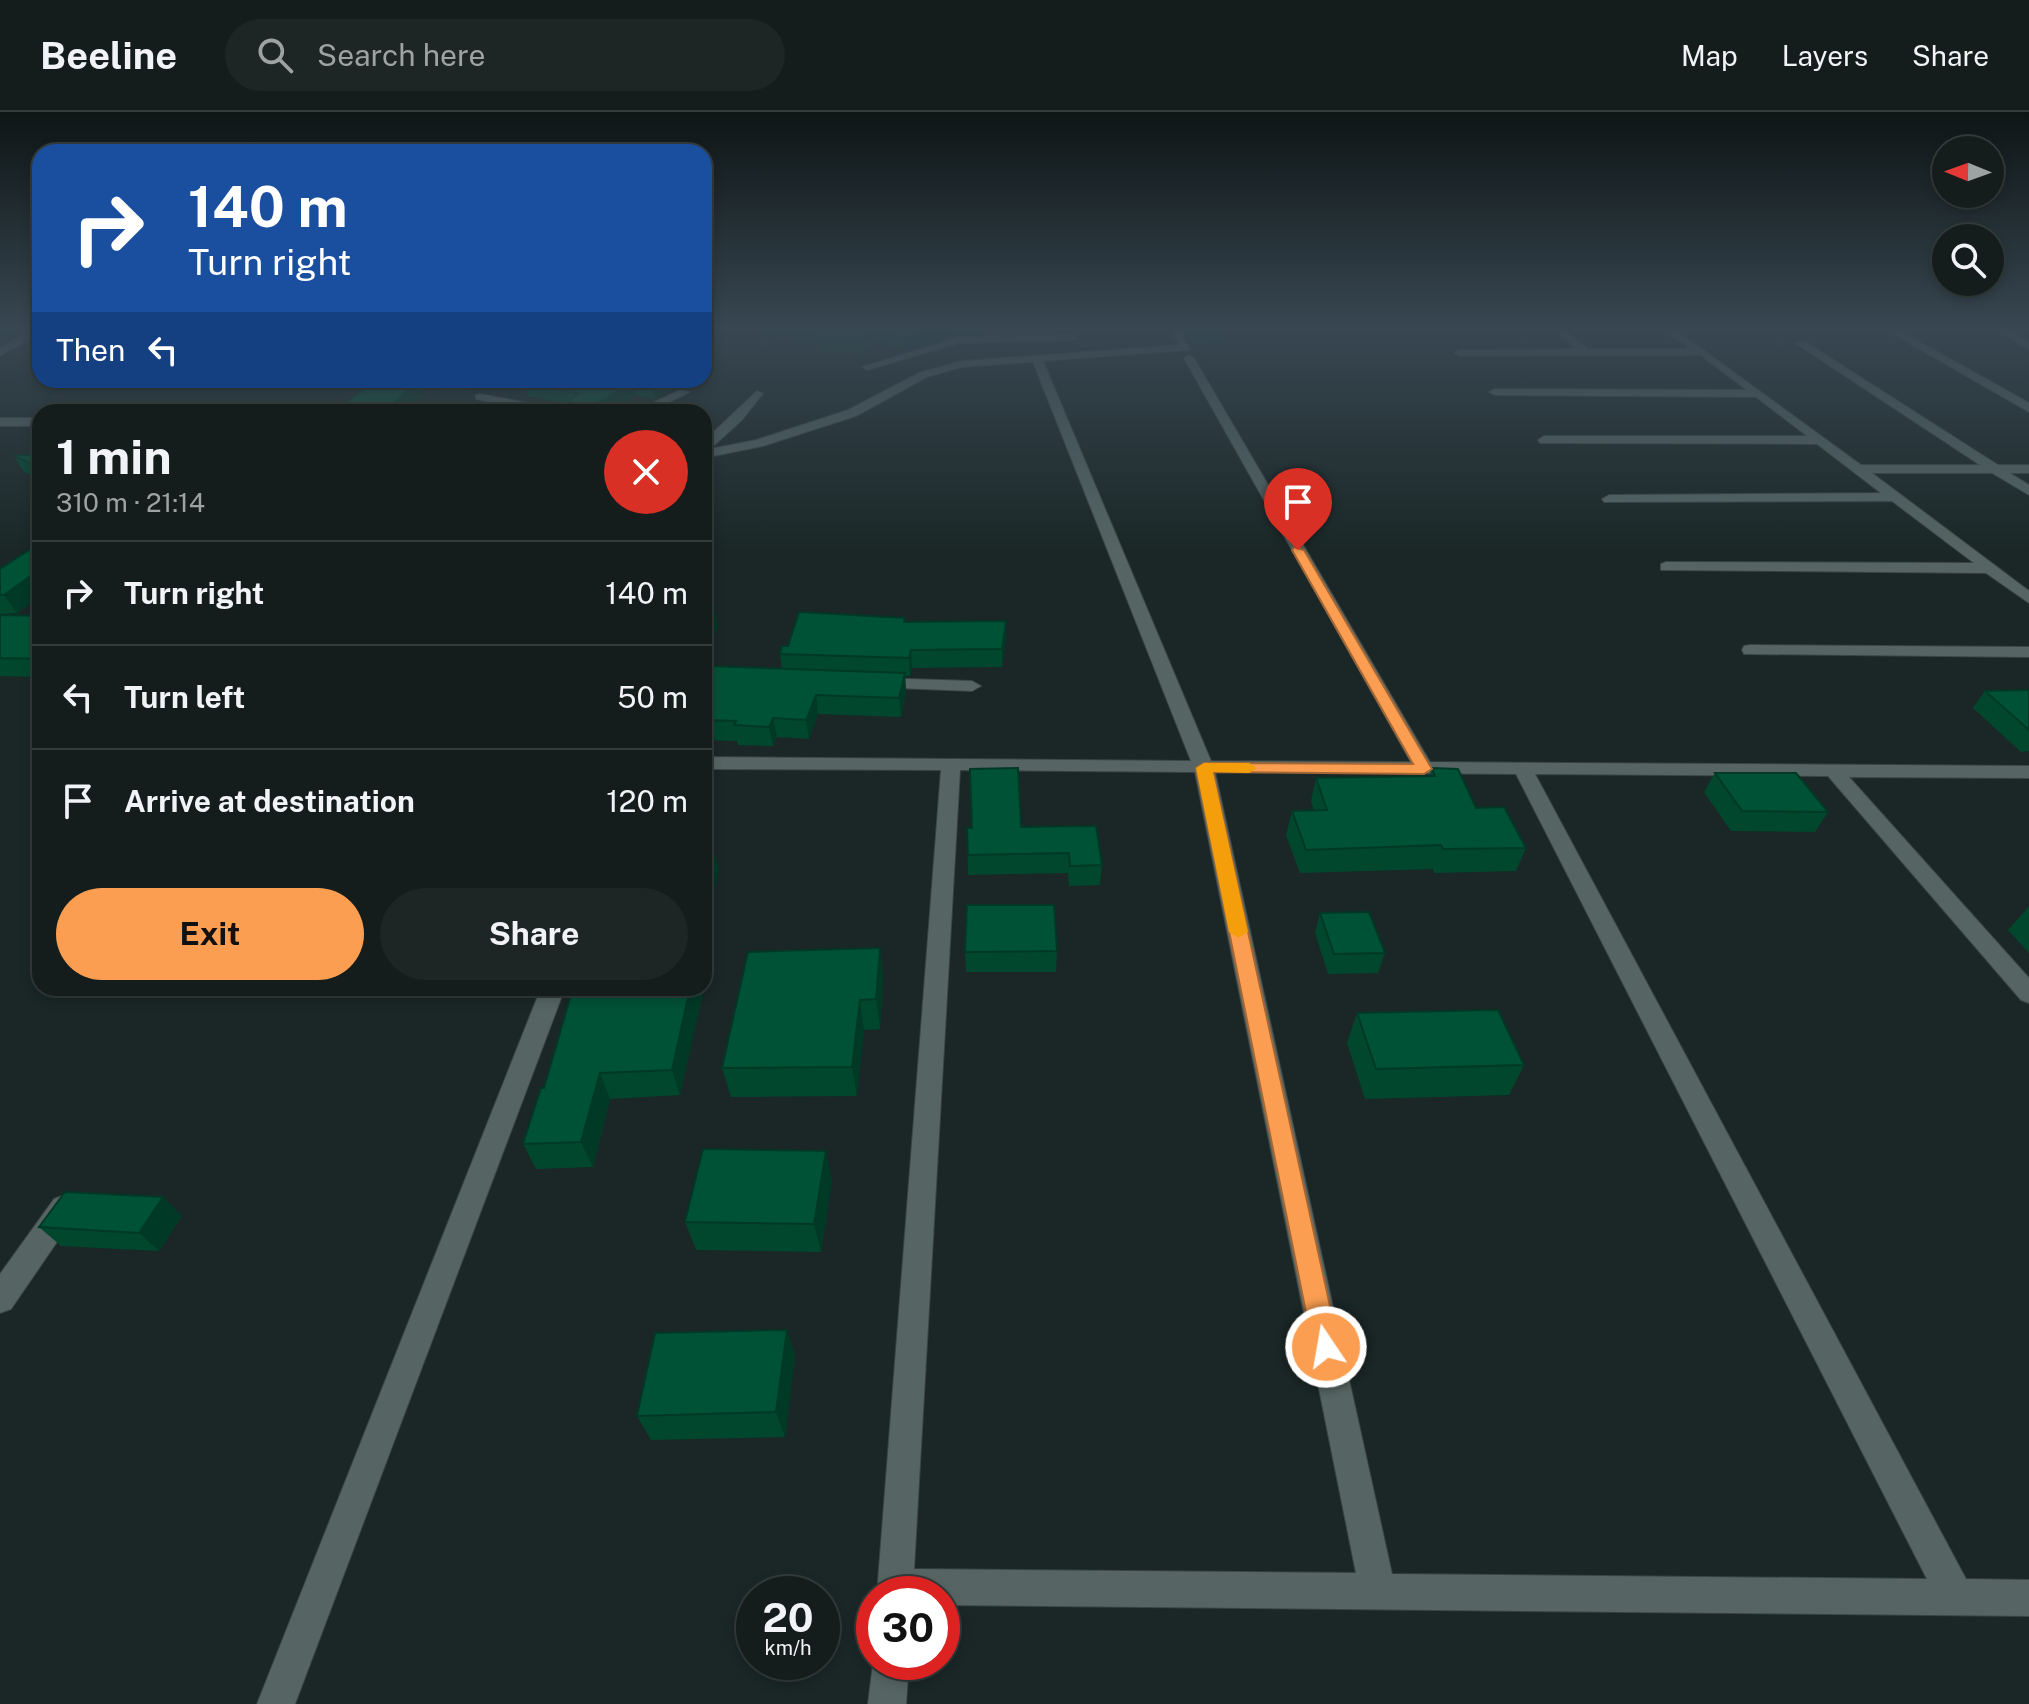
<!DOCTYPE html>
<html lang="en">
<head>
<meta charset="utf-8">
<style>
	body { margin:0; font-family:"Public Sans",sans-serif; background:#1d2625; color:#f1f3f6; height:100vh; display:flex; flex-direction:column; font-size:30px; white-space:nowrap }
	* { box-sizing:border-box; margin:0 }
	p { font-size:26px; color:#9da2a3 }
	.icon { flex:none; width:44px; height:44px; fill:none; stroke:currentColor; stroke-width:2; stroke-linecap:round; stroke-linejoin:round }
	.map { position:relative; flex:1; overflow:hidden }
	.side { position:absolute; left:32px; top:292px; width:680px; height:592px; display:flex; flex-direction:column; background:#141d1c; border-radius:24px; box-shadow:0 4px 12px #0003,0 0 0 2px #333b3b }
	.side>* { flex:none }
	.banner { position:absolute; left:32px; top:32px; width:680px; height:244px; border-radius:24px; box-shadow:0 4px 12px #0003,0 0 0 2px #333b3b; background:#1a4fa0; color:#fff; overflow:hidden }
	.needle { width:52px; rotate:271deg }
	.buttons { position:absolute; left:1932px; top:24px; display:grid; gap:16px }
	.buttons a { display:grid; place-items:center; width:72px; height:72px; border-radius:50%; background:#141d1c; box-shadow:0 4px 12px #0003,0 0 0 2px #333b3b; font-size:40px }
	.speed { position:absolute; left:736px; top:1464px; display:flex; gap:16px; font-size:40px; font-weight:700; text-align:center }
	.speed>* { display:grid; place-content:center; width:104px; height:104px; border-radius:50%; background:#141d1c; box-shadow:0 4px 12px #0003,0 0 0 2px #333b3b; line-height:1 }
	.speed small { font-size:20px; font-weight:400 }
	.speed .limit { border:12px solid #d22; background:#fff; color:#111 }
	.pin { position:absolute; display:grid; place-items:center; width:68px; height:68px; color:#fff; margin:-82px -34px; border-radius:50% 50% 50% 0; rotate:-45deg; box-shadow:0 0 8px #0007 }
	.pin .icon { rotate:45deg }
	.me { position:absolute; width:88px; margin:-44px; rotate:348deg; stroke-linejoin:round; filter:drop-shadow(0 0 6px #0008) }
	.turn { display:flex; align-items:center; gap:28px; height:168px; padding:0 24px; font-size:36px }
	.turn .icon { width:104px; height:104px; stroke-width:2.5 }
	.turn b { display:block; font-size:56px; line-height:68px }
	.then { display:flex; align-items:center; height:76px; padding:0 24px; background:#0003; gap:16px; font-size:30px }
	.round { display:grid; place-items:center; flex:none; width:84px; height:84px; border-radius:42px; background:#1d2625 }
	.overview { display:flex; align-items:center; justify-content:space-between; height:136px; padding:0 24px }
	h1 { font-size:48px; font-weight:700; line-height:60px }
	.cta { display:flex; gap:16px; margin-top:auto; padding:16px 24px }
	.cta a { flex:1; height:92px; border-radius:48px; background:#fb9e51; color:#111; font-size:32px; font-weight:700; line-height:92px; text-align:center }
	.cta a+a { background:#1d2625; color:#f1f3f6 }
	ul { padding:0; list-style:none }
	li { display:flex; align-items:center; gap:24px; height:104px; padding:0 24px; border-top:2px solid #333b3b }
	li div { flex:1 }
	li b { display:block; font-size:30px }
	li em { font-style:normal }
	header { display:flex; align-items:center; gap:48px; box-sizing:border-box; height:112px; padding:0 40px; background:#141d1c; border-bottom:2px solid #333b3b }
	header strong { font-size:38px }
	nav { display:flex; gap:44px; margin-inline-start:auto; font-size:28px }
	.search { width:560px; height:72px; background:#1d2625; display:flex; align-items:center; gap:20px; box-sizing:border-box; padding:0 28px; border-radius:44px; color:#9da2a3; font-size:30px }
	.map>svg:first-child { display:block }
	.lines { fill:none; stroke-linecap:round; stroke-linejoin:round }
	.minor-casing { stroke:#3a4443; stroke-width:2 }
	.minor { fill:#566563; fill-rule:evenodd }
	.wall { fill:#00472e }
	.shaded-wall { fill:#003926 }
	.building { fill:#005236; stroke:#003926; stroke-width:2 }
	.route { fill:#fb9e51; stroke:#a36735; stroke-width:2 }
	.slow { fill:#f59e0b }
</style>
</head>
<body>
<header>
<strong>Beeline</strong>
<div class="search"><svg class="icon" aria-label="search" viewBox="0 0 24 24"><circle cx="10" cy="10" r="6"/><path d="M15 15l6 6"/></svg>Search here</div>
<nav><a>Map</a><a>Layers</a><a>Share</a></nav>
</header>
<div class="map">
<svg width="2029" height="1592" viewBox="0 0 2029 1592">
	<rect width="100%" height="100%" fill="#1a2726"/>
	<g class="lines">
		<!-- minor casing -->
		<g class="minor-casing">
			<path id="minor" d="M31 218H40V221L0 244V236Z
				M1171 218H1181L1190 238 1043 249 1211 649 1411 650 1184 246 1189 243 1194 246 1430 650 2029 654V666L1849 665 2029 866V891L2021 888 1828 664 1535 662 1966 1467 2029 1468V1504L942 1493V1482H877L941 658 704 657V645L1191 649 1033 250 962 255 927 265 856 304 763 334 704 346V329L757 279 763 282 761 284 742 308 710 337 756 328 848 298 919 261 961 249 1179 233ZM960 658 1195 660 1356 1461 914 1457ZM1215 660 1516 662 1927 1467 1392 1462Z
				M1555 218H1566L1588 237H1691L1664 218H1676L1861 353H1980L1795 231 1804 229 1998 353H2029V361H2010L2029 373V383L1992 361H1872L2029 479V491L1986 461 1661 458V452L1666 450 1974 451 1892 389 1604 390 1602 387 1609 383 1881 381 1817 332 1540 331 1538 328 1544 324H1807L1756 285 1495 283 1489 280 1495 277 1747 278 1700 243 1459 244 1454 241 1459 238 1576 237Z
				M1886 218H1899L2029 291V300Z
				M1993 218H2006L2029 230V237Z
				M1072 223 1077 226 1076 228 960 231 867 258 862 255 959 225Z
				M680 278 690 280 649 300H633Z
				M480 282 556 296 562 300H538L476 287V283Z
				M0 306H40V314H0Z
				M1750 533 2029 535V545L1744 542 1742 538 1744 534Z
				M877 566 972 569 981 574 972 579 871 575 868 571Z
				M541 876H565L295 1592H257Z
				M64 1083 74 1087 78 1096 74 1105 11 1197 0 1201V1162L54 1087Z
				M874 1543V1550H909L906 1592H868Z"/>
		</g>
		<!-- minor -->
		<use href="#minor" class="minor"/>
	</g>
	<!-- wall -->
	<path class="wall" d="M0 218H25L15 224H0Z
		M763 218H993L981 222H959L901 238 872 225 863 241 818 239 817 227 764 225Z
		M1185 218H1225L1224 230 1193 231Z
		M375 268H480L466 279 428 278 404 300H339L338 297Z
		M680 268 679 275 654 287 636 283 607 300H558L557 298 566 291 528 284 525 271Z
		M40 342V367L24 360 14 344Z
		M40 431V484L17 501 0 502V483Z
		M0 503 40 504V565L0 564Z
		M905 510 1006 526 1002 555 912 556 910 564H905L906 580 901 605 818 602 809 627 777 625 773 634 738 633 737 629 704 628V554L782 557 780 542 788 534Z
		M2029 578V639L2021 640 1973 596 1985 579Z
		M1432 656 1476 696 1526 736 1516 759 1434 761 1433 757 1300 761 1286 723 1292 699H1314L1311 689 1316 666 1429 664Z
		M1715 661 1828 700 1815 720 1731 719 1704 680Z
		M1021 715 1102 753 1100 773 1069 774 1068 761 968 763 967 716Z
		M2029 794V841L2008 818Z
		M1320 801 1385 841 1378 861 1328 862 1315 821Z
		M880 836 883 866 880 917 864 918 857 984 731 985 722 956Z
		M1057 839 1056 860H966L965 840Z
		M704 876 680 983 610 987 593 1055 536 1057 523 1032 544 976Z
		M1357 901 1524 953 1509 983 1365 987 1347 931Z
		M832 1068 821 1140 696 1138 685 1110Z
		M163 1085 182 1104 159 1139 61 1134 39 1115Z
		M787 1218 795 1244 785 1325 651 1328 637 1304Z"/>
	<!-- shaded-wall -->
	<path class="shaded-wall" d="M12 218H25L15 224Z
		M869 218H872V225L863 241 862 230Z
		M934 218H959V222L901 238 900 227Z
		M981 218H993L981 222Z
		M420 268H425L428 278 404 300H389L387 297Z
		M462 268H480L466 279Z
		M666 268H680L679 275 654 287 652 274Z
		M633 271 636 283 607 300H581Z
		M40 457V484L17 501 4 483Z
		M714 496 718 515 704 543V516Z
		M1006 509V526L1002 555V537Z
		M911 538 912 556 910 564 909 546Z
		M905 561 906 580 901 605 899 586Z
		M816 583 818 602 809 627 806 608Z
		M773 606 777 625 773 634 769 615Z
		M712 732 719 758 704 821V767Z
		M880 836 883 866 880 917 876 887Z
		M690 876H704L680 983 672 958Z
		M860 888 864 918 857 984 852 955Z
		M600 961 610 987 593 1055 581 1030Z
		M826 1039 832 1068 821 1140 814 1112Z
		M163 1085 182 1104 159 1139 139 1121Z
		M787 1218 795 1244 785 1325 776 1300Z"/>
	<!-- building -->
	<path class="building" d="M821 218H869L862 230 816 228Z
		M880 218H934L900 227Z
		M375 268H420L387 297H338Z
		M527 268H666L652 274 633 271 581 300H559L557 298 578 281 525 271Z
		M462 296 500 298 502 300H458Z
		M40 342V355L14 344Z
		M40 431V457L4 483H0V457Z
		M704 496H714L704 516Z
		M799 500 905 506 904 510 1006 509 1002 537 911 538 909 546 780 542 782 534H788Z
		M0 503 40 504V546L39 547 0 546Z
		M704 554 905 561 899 586 816 583 806 608 773 606 769 615 734 613 736 609 704 608Z
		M2029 578V618L1985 579Z
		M1018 656 1021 715 1096 714 1102 753 1070 754 1069 741 968 743 967 716H972L970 657Z
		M1432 656 1458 657 1476 696 1504 695 1526 736 1443 737 1441 733 1306 738 1292 699 1327 698 1316 666 1435 664Z
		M1715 661H1796L1828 700 1742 699Z
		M704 732H712L704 767Z
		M967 793H1054L1057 839 965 840Z
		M1369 800 1385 841 1334 842 1320 801Z
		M880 836 876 887 860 888 852 955 722 956 748 840Z
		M573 876H690L672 958 600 961 581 1030 523 1032 541 976H544Z
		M1498 898 1524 953 1376 957 1357 901Z
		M703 1037 826 1039 814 1112 685 1110Z
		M65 1080 163 1085 139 1121 39 1115Z
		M787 1218 776 1300 637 1304 655 1221Z"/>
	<!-- sky -->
	<linearGradient id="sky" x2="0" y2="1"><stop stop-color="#0e1515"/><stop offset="0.49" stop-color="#384752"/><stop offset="1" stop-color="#384752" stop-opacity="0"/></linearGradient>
	<rect width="2029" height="441" fill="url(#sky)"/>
	<!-- route -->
	<path class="route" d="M1294 435 1304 438 1432 657 1424 662 1213 660 1339 1235 1335 1244 1326 1248 1317 1244 1313 1235 1196 656 1204 651 1413 652 1292 438Z"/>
	<!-- slow -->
	<path class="slow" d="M1204 651H1249L1257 656 1249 661 1213 660 1248 820 1238 826 1229 820 1196 656Z"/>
</svg>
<div class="buttons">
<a><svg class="needle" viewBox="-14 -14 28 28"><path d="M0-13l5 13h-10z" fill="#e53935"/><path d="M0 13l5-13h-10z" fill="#9da2a3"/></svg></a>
<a><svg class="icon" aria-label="search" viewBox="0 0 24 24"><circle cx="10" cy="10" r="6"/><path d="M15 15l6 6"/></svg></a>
</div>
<div class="speed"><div>20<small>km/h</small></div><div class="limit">30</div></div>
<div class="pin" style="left:1298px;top:438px;background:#d93025"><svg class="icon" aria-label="arrive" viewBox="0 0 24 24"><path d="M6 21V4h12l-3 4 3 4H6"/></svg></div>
<svg class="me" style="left:1326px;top:1235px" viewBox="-20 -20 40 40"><circle r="17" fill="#fb9e51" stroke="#fff" stroke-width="3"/><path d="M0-11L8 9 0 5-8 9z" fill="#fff"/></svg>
<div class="banner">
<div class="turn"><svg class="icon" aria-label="right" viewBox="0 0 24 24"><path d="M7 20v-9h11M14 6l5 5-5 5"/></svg><div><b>140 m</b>Turn right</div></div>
<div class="then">Then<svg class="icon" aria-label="left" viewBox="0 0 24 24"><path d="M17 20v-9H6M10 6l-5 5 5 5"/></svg></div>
</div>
<section class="side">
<div class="overview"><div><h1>1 min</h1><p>310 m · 21:14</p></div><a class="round" style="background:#d93025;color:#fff"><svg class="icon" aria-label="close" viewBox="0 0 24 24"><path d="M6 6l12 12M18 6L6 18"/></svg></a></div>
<ul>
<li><svg class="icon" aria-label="right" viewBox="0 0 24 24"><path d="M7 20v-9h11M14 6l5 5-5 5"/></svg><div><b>Turn right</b></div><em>140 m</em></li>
<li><svg class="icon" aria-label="left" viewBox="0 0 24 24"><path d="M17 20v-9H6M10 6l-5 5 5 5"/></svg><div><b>Turn left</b></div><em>50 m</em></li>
<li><svg class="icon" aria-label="arrive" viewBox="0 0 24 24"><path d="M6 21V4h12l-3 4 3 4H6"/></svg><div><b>Arrive at destination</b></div><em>120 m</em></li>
</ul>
<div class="cta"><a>Exit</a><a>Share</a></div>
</section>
</div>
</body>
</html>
